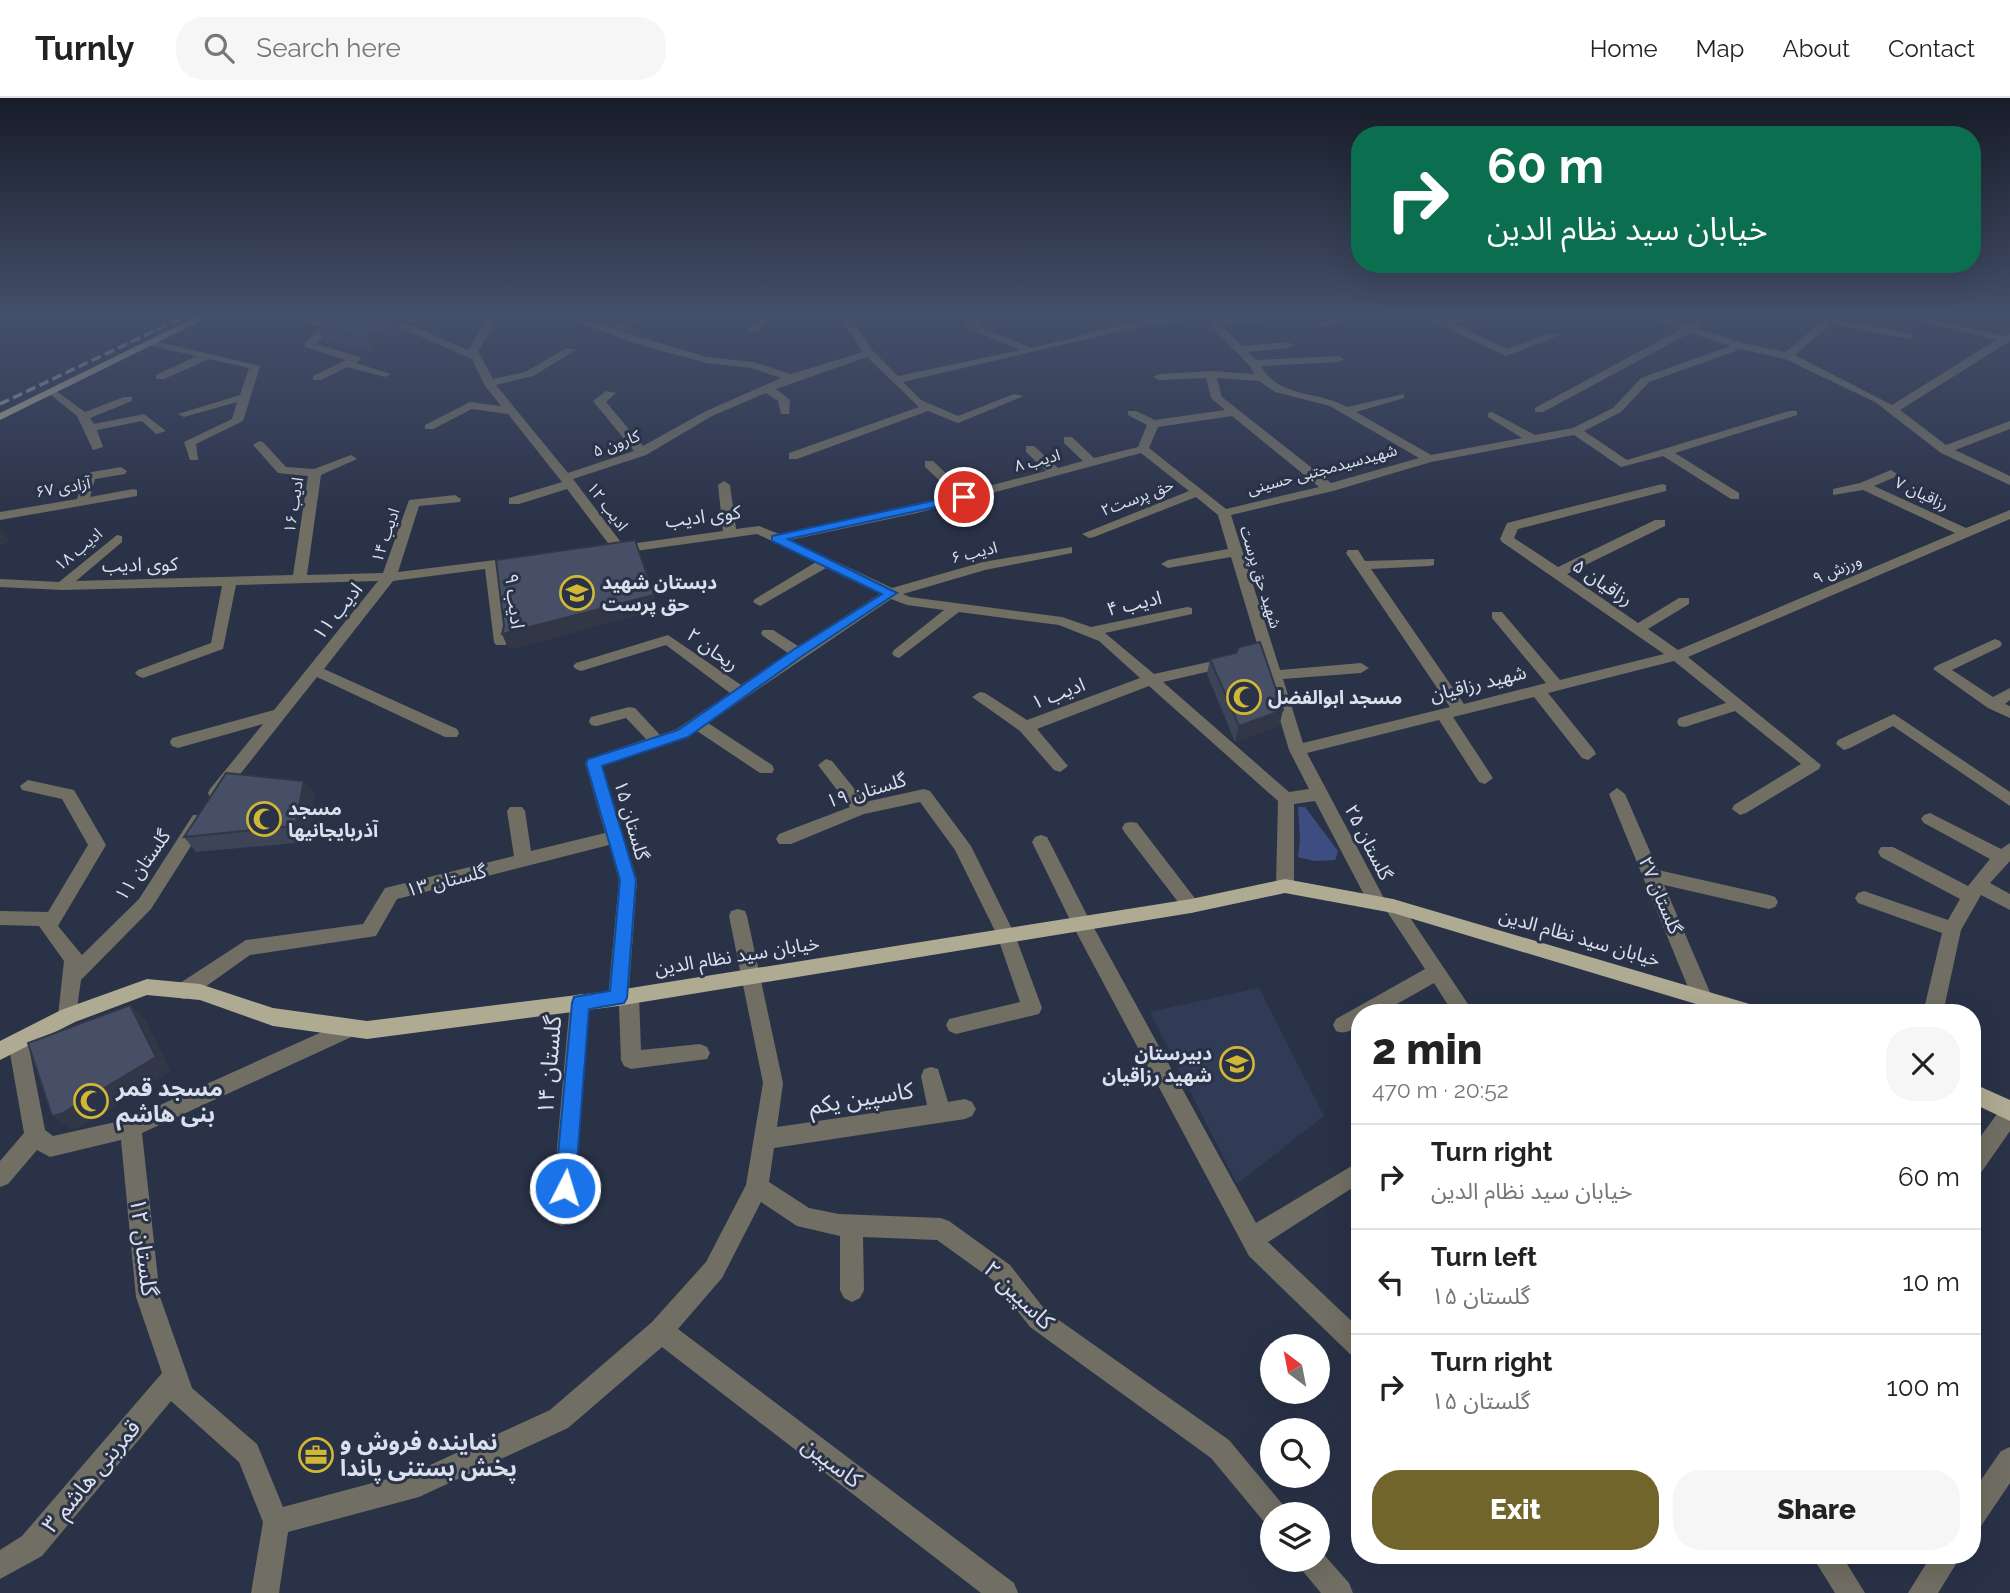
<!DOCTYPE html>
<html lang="en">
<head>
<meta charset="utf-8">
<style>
	body { margin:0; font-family:Raleway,"Noto Sans Arabic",sans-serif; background:#f6f6f6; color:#222; height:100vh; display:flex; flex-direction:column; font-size:26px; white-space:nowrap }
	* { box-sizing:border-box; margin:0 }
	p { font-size:23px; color:#767676 }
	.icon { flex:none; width:38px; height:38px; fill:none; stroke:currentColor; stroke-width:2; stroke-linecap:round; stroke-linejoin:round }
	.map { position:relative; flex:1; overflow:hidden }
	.drawer { position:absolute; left:1351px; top:906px; width:630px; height:560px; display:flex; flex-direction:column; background:#fff; border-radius:28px; box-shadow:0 7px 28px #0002 }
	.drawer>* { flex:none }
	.banner { position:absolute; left:1351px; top:28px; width:630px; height:147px; border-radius:28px; box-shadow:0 7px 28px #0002; background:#0b6e4f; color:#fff; overflow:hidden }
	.needle { width:46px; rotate:328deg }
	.controls { position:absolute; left:1260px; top:1236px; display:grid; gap:14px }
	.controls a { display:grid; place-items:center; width:70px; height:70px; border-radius:50%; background:#fff; box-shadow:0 7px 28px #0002; font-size:35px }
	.pin { position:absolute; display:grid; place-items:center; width:60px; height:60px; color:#fff; margin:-30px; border:4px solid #fff; border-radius:50%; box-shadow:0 2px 7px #0007 }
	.me { position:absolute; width:77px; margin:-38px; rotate:5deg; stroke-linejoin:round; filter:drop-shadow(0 0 5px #0008) }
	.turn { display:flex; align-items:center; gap:24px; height:147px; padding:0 21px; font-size:32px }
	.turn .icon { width:91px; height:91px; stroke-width:2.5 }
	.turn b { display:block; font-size:49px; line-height:60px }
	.round { display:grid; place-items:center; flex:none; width:74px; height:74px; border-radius:28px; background:#f6f6f6 }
	.summary { display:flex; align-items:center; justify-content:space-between; height:119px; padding:0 21px }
	h1 { font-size:42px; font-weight:800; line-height:52px }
	.action { display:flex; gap:14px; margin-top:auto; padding:14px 21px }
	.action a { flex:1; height:80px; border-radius:28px; background:#71652b; color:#fff; font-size:28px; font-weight:800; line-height:80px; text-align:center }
	.action a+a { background:#f6f6f6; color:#222 }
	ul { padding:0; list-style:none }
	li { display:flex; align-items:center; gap:21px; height:105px; padding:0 21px; border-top:2px solid #e0e0e0 }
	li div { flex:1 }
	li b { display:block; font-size:26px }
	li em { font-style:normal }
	header { display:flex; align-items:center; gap:42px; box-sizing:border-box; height:98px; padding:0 35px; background:#fff; border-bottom:2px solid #e0e0e0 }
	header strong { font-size:33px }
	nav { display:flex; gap:38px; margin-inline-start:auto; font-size:24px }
	.search { width:490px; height:63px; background:#f6f6f6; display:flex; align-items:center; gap:18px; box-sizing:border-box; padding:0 24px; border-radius:28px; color:#767676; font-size:26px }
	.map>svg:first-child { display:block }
	.built { fill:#313b56 }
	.green { fill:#3d4d82 }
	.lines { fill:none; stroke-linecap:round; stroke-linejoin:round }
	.minor { fill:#716f63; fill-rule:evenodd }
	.major { fill:#afaa92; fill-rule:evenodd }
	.rail { stroke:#959cad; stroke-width:3.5; stroke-dasharray:10 4.5; stroke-linecap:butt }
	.wall { fill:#3d4458 }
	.shaded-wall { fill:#323747 }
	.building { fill:#474f66; stroke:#323747; stroke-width:2 }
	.route { fill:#1a73e8; stroke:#114b97; stroke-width:2 }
	.labels { text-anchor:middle; stroke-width:6; stroke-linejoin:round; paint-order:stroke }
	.far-street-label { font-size:16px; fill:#dae0ee; stroke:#2a3248 }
	.street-label { font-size:19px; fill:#dae0ee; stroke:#2a3248 }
	.poi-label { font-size:19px; font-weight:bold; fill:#dae0ee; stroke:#2a3248; text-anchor:start }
	.near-street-label { font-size:23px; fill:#dae0ee; stroke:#2a3248 }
	.near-poi-label { font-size:23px; font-weight:bold; fill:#dae0ee; stroke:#2a3248; text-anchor:start }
</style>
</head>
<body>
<header>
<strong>Turnly</strong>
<div class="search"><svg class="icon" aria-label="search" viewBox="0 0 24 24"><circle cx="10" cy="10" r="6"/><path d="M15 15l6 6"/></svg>Search here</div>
<nav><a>Home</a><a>Map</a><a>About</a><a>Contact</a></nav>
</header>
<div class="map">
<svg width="2010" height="1495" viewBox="0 0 2010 1495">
	<rect width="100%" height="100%" fill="#2a3248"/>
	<!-- built -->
	<path class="built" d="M1259 890 1324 1018 1237 1086 1150 914Z"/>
	<!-- green -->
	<path class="green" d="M1298 709H1305L1338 753 1335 762 1314 763 1298 759 1300 741Z"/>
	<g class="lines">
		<!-- minor -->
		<path class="minor" d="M287 217H301L328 226 349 222V226L332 231 316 246 360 259 361 261 356 265 391 276 385 279 347 269 321 282H313V278L346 262 305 249V245L321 230Z
			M490 217H500L478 253 493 281 525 274 567 250 576 252 533 278 496 287 568 375 634 353 593 303 606 293 616 295 606 304 643 348 704 314 781 280 751 270 707 265 640 247 558 217H572L611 230 637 217H649L620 233 707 259 753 264 791 276 863 254 842 222 823 217 849 218 873 253 898 278 1020 252 963 228 982 217H994L976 228 1032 250 1137 223 1126 217C1135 217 1140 219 1148 221 1162 223 1193 217 1211 217L1214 220 1274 217 1278 218V222L1220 226 1242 248 1288 244 1293 247 1288 250 1248 254 1257 262 1339 258 1344 261 1339 264 1261 268C1278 300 1319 293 1347 309L1404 296V300L1356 314 1431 357 1522 340 1488 319V315L1492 314 1535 337 1573 330 1613 310 1641 280 1730 248 1690 235 1543 314H1535V310L1681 231 1644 217H1658L1688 227 1702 217H1713L1697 230 1743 245 1786 254 1829 217H1840L1837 221 1912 236V240L1908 241 1831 226 1795 257 1892 307 1996 242 1920 223V219L2003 238 2010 235V243L1900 312 1946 347 2010 323V331L1955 352 2010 378V387L1941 355 1875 304 1785 261 1741 251 1649 284 1621 314 1584 333 1627 362 1789 313H1797V317L1675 355 1739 395V401H1731L1663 358 1621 369 1574 337 1431 364 1333 393 1231 417 1280 572 1361 565 1369 570 1361 575 1283 581 1303 645 1450 609 1346 455 1348 452H1358L1365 463 1434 461V467L1429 468 1371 471 1464 606 1546 585 1492 520V514H1502L1560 582 1664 556 1502 444 1500 441 1507 425 1662 386 1666 387V393L1518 431 1514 440 1558 469 1655 422H1665V428L1567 476 1638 525 1679 500H1689V506L1648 531 1678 552 1955 435 1863 392 1833 397V391L1860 385 1891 372 1897 376 1895 379 1874 388 1966 430 2010 412V421L1688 559 1821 667 1819 671 1746 715 1740 717 1732 711 1734 707 1801 666 1735 613 1685 629 1679 628 1677 624 1679 620 1726 605 1674 563 1548 595 1594 652 1596 656 1588 662 1582 660 1534 599 1453 619 1493 680 1485 686 1479 684 1439 622 1307 655 1386 804 1393 801 1399 803 1474 915H1453L1434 885 1381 915H1360V927C1351 932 1346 937 1336 933L1333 927 1336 921 1425 871 1384 809 1377 812 1371 810 1315 703 1294 706V788L1291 793H1279L1276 788 1278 703 1149 588 1037 631 1068 668 1060 674 1054 672 1020 633 972 599 980 594 985 595 1027 622 1140 580 1099 543 1059 527 959 514 899 560 894 558 892 555 894 552 944 512 907 507 891 501 708 625 772 667 774 671 772 675H760L697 633 689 639 602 668 637 782 629 890 636 892 639 898 641 952 700 946 707 949 710 955 707 961 631 971 624 968 621 962 619 908 611 906 608 900 619 782 609 747 397 801 376 838 250 857 191 899 184 901 177 899 174 893 177 887 246 842 363 826 385 790 514 758 507 713 510 709H522L525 713 531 753 605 735 585 665 587 661 646 641 626 620 597 628 591 627 589 623 591 619 629 609 635 610 660 637 677 631 730 595 666 547 581 573 576 571 573 568 576 565 668 537 741 587 788 555 763 538 761 535 763 532H773L798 548 880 496 826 470 760 508 753 504 755 501 816 464 757 436 614 456 609 455 607 452 611 449 567 391 519 406H509V400L562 384 508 316 472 311 433 331H425V327L470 304 501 308 485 288 472 261 408 233 374 224 379 221 415 229 468 252ZM1204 221 1249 267 1254 276 1211 273 1159 276 1153 279 1159 282 1206 280 1211 300 1225 312 1155 322 1136 313H1128V317L1147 327 1138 349 1094 360 1072 339H1064V345L1083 363 1058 370 1034 348H1026V354L1046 373 966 394 933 363H925V369L955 397 779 436 759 428 736 431 730 387 724 383 718 387 723 433 623 447 573 381 646 357 712 318 766 295 778 303 781 316H789L790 302 776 291 867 259 919 309 789 355V361H797L928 313 958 325 1024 298 1014 296 958 318 921 302 903 284 1147 227ZM1217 280 1259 283 1275 294 1330 308 1419 360 1331 385 1222 299ZM1232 318 1319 389 1226 411 1149 350 1158 329ZM1141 355 1189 393 1082 436 1089 440 1094 439 1196 399 1218 417 1228 451 1168 462 1161 466 1168 470 1231 459 1289 652 1309 691 1289 694 1163 584 1232 568 1234 565 1232 562 1227 560 1154 576 1105 535 1192 516V510L1187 509 1091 529 1062 519 910 499 903 496 985 472 1072 455V449L983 464 892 490 790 442 917 415Z
			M766 217H777L756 234H748V230Z
			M1351 217H1371L1320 229 1315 226Z
			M1424 217H1437L1446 221 1462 217H1478L1454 225 1507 251 1551 235 1560 237 1506 258 1439 227Z
			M150 242 260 268 243 323 196 346 198 362H190L184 344 232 321 237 304 184 319 178 316 240 297 249 270 209 261 164 281H156V277L197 258 146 247V243Z
			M52 290 85 314 124 299H132V303L90 320 94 326 144 316 166 333 156 336 142 323 97 332 103 349 93 352 77 318 46 293Z
			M259 343 263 344 286 369 314 371 351 357 357 361 321 377 307 477 383 475 409 402 455 397 461 401 460 404 419 408 398 474 520 459 527 463 520 467 498 470 508 544 506 547H496L494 544 485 471 393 483 324 571 457 631 459 635 457 639H445L317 579 222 699H210L208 695 210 691 263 626 178 650 172 648 170 644 172 640 274 612 378 483 236 487 223 551 143 580 138 578 135 575 138 572 211 545 222 488 62 492 0 489V481L59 484 117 437 122 438V444L76 483 293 477 308 378 278 375 253 347Z
			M121 369 127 373 125 376 95 381 90 399 133 391 137 392V398L0 422V414L77 401 86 375Z
			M1995 541 2000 543 2002 546 2000 549 1952 572 1993 599 2010 590V602L2005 606 2010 608V620L1988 610 1933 571 1936 568Z
			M1894 616 2010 694V708L1893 628 1850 650 1844 652 1836 646 1838 642Z
			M826 661 832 663 865 704 924 691 930 693 971 748 1015 837 1042 910 1039 916 956 936 949 933 946 927 949 921 1020 904 997 837 955 752 920 704 864 716 791 746H779L776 741 779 736 850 709 818 667Z
			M28 682 74 692 106 747 58 828 82 857 139 801 193 717H205L208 721 151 811 81 882 75 924 68 926 61 924 58 918 64 863 39 828 0 827V813L48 814 88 747 62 701 22 692 20 688Z
			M1617 690 1625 696 1658 772 1769 797 1775 799 1778 804 1775 809 1769 811 1664 787 1712 899 1709 905 1702 907 1695 905 1692 899 1609 696Z
			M1930 715 2001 751 2010 745V763L1990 785 2010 796V812L1981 797 1961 832 1943 915H1923L1942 835 1858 805 1855 800 1858 795 1864 793 1948 822 1960 801 1881 759 1878 754 1881 749H1893L1968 788 1990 761 1924 725 1921 721 1924 717Z
			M1131 724 1137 725 1197 803 1200 808 1197 813 1191 815 1185 813 1125 735 1122 730 1125 725Z
			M1041 737 1047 739 1089 821 1256 1125 1360 1063V1085L1268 1144 1360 1231V1260L1351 1257 1249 1158 1074 830 1032 744 1035 739Z
			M738 811 745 813 747 818 783 985 777 1029 927 1007 921 978 924 971 931 969 938 971 948 1004 965 1001 972 1004 976 1011 972 1018 965 1021 774 1050 769 1084 809 1110 839 1116 941 1120 949 1123 1010 1167 1046 1213 1229 1342 1283 1407 1287 1416H1272V1429L1265 1425 1211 1360 1030 1229 994 1183 937 1142 863 1139 864 1192 860 1200 852 1204 844 1200 840 1192V1138L797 1128 761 1104 722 1180 678 1231 1014 1485 1018 1495H981L662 1249 568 1330 419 1399 288 1434 279 1495H251L263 1424 239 1364 171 1303 42 1458 0 1481V1452L22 1438 162 1275 136 1199 121 1042 50 1059 37 1052 8 1086 0 1089V1063L24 1035 8 944 11 938 18 935 25 938 28 944 45 1032 53 1038 129 1021 344 924 351 921 358 924 361 930 358 936 142 1035 160 1199 192 1290 257 1346 283 1409 417 1373 550 1312 652 1224 706 1164 746 1087 763 985 729 818 731 813Z
			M580 896 587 898 590 904 573 1117 570 1125 562 1128 554 1125 551 1117 570 904 573 898Z
			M2010 1005V1033L1980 1076 1972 1079V1050L2003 1008Z
			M2010 1349V1385L1981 1428 1972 1432V1395L2001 1353Z
			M1318 1450 1349 1485 1353 1495H1321L1301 1471 1297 1461H1318Z
			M1812 1458H1842L1865 1495H1835Z
			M1931 1458H1961L1938 1495H1908Z"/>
		<!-- major -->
		<path class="major" d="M200 217H213L0 322V315Z
			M1285 781 1393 801 1753 907 1760 909 1763 915H1726L1393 815 1285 795 1191 815 618 908 367 941 273 928 200 902 147 897 75 924 0 962V943L61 912 147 881 200 886 273 910 367 923 618 892 1191 801Z
			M1972 985 2010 1002V1023L1972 1005Z"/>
		<!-- rail -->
		<path class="rail" d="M0 306 188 217"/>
	</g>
	<!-- wall -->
	<path class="wall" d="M318 229 403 237 372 254 325 243Z
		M1210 561 1283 612 1279 628 1235 644 1207 576Z
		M304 683 315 698 306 744 196 754 184 739Z"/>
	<!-- shaded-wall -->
	<path class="shaded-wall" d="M398 224 403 237 372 254 366 240Z
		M0 430 10 443 0 448Z
		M654 497 658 512 509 552 502 536Z
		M1283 612 1279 628 1235 644 1239 628Z
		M304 683 315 698 306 744 295 728Z
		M130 907 145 921 171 973 79 1030 71 1031 52 1018Z"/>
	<!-- building -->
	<path class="building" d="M336 217H357L398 224 366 240 318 229Z
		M635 442 654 497 502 536 504 528 496 462Z
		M1260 544 1283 612 1239 628 1210 561 1236 555 1239 549Z
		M226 675 304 683 295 728 184 739Z
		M130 907 156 959 61 1016 52 1018 28 945Z"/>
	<!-- sky -->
	<linearGradient id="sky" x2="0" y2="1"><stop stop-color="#171c28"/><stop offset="0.51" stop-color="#444f6a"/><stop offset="1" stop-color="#444f6a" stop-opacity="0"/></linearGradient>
	<rect width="2010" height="426" fill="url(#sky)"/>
	<!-- route -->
	<path class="route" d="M964 396 968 397V402L788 441 897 495 802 558 688 639 602 668 636 782 627 900 624 905 589 911 575 1090 572 1097 565 1100 558 1097 555 1090 572 905 574 899 610 893 620 782 586 665 588 661 678 632 793 552 882 496 772 443V438Z"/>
	<!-- icons -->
	<defs>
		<g id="school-ring" transform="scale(1.75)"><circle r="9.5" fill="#2a3248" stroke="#d2b735" stroke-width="1.5"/><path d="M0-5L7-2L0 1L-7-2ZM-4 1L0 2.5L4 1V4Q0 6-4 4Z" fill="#d2b735"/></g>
		<g id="mosque-ring" transform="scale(1.75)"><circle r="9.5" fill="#2a3248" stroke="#d2b735" stroke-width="1.5"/><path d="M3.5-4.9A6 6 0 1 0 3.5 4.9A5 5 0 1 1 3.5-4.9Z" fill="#d2b735"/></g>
		<g id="office-ring" transform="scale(1.75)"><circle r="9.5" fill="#2a3248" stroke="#d2b735" stroke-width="1.5"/><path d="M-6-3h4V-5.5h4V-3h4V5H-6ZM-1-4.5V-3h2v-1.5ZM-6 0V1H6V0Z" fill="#d2b735"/></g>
	</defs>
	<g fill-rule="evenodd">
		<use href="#school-ring" x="577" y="495"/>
		<use href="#mosque-ring" x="1244" y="599"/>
		<use href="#mosque-ring" x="264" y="721"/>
		<use href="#school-ring" x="1237" y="966"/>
		<use href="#mosque-ring" x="91" y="1003"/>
		<use href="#office-ring" x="316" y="1357"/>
	</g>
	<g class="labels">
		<!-- far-street labels -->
		<g class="far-street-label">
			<text transform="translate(616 345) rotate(-20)" y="6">کارون ۵</text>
			<text transform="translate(1037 362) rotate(-15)" y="6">ادیب ۸</text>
			<text transform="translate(1322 371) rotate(-15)" y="6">شهیدسیدمجتبی حسینی</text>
			<text transform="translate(63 389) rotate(-10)" y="6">آزادی ۶۷</text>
			<text transform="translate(1922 395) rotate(25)" y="6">رزاقیان ۷</text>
			<text transform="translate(1137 399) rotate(-21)" y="6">حق پرست۲</text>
			<text transform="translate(293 407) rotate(-81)" y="6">ادیب ۱۶</text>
			<text transform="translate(608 408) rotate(53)" y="6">ادیب ۱۲</text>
			<text transform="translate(385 437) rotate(-71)" y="6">ادیب ۱۴</text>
			<text transform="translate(78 451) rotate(-40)" y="6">ادیب ۱۸</text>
			<text transform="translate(974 454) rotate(-14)" y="6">ادیب ۶</text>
			<text transform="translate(1837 471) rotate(-23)" y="6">ورزش ۹</text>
			<text transform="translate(1261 479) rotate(73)" y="6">شهید حق پرست</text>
		</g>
		<!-- street labels -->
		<g class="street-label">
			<text transform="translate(703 418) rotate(-7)" y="7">کوی ادیب</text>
			<text transform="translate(140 466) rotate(-1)" y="7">کوی ادیب</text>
			<text transform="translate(1603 484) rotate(34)" y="7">رزاقیان ۵</text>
			<text transform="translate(515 503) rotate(83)" y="7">ادیب ۹</text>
			<text transform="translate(1134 505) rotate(-13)" y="7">ادیب ۴</text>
			<text transform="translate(337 513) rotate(-51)" y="7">ادیب ۱۱</text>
			<text transform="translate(713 551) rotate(36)" y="7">ریحان ۲</text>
			<text transform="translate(1478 585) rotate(-14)" y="7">شهید رزاقیان</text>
			<text transform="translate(1058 595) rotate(-21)" y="7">ادیب ۱</text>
			<text transform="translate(866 692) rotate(-16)" y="7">گلستان ۱۹</text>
			<text transform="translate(632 722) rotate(74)" y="7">گلستان ۱۵</text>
			<text transform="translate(1369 744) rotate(63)" y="7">گلستان ۲۵</text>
			<text transform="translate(142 767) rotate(-55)" y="7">گلستان ۱۱</text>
			<text transform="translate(446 782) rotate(-14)" y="7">گلستان ۱۳</text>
			<text transform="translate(1661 797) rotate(67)" y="7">گلستان ۲۷</text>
			<text transform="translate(1580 839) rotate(16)" y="7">خیابان سید نظام الدین</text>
			<text transform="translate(737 857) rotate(-9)" y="7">خیابان سید نظام الدین</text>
		</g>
		<!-- poi labels -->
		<g class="poi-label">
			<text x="602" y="491">دبستان شهید<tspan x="602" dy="22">حق پرست</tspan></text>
			<text x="1268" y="606">مسجد ابوالفضل</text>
			<text x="288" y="717">مسجد<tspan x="288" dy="22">آذربایجانیها</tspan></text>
			<text x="1212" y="962" text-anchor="end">دبیرستان<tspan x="1212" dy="22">شهید رزاقیان</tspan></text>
		</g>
		<!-- near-street labels -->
		<g class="near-street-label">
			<text transform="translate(549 967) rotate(-85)" y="8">گلستان ۱۴</text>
			<text transform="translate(861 1000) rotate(-9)" y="8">کاسپین یکم</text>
			<text transform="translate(144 1149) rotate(83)" y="8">گلستان ۱۲</text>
			<text transform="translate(1019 1197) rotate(44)" y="8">کاسپین ۲</text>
			<text transform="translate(832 1364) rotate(37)" y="8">کاسپین</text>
			<text transform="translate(91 1378) rotate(-50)" y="8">قمربنی هاشم ۳</text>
		</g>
		<!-- near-poi labels -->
		<g class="near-poi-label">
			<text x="116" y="998">مسجد قمر<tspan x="116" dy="26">بنی هاشم</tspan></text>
			<text x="340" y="1352">نماینده فروش و<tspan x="340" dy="26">پخش بستنی پاندا</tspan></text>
		</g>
	</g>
</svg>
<div class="controls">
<a><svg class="needle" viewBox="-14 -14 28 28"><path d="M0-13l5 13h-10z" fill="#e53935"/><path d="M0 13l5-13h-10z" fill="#767676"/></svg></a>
<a><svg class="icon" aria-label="search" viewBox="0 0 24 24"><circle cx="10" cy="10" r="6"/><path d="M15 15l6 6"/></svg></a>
<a><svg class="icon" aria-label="layers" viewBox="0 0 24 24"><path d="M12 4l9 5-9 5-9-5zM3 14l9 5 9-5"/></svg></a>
</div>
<div class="pin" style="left:964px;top:399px;background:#d93025"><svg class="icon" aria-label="arrive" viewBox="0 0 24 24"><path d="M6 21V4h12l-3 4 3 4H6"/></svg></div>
<svg class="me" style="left:565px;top:1090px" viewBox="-20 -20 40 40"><circle r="17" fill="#1a73e8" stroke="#fff" stroke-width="3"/><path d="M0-11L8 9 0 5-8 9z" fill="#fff"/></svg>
<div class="banner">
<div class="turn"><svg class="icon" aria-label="right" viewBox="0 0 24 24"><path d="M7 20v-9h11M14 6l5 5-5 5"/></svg><div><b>60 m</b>خیابان سید نظام الدین</div></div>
</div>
<section class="drawer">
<div class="summary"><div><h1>2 min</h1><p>470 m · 20:52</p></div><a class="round"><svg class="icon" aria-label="close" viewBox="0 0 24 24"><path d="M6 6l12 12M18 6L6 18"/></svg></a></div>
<ul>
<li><svg class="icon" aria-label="right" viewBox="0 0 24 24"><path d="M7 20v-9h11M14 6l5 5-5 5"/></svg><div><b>Turn right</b><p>خیابان سید نظام الدین</p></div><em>60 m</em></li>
<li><svg class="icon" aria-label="left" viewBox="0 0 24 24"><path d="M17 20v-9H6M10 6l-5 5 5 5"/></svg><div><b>Turn left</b><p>گلستان ۱۵</p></div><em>10 m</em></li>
<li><svg class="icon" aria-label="right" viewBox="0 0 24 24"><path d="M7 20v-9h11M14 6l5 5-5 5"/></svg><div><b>Turn right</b><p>گلستان ۱۵</p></div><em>100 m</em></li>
</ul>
<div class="action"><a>Exit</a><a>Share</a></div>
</section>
</div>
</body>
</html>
